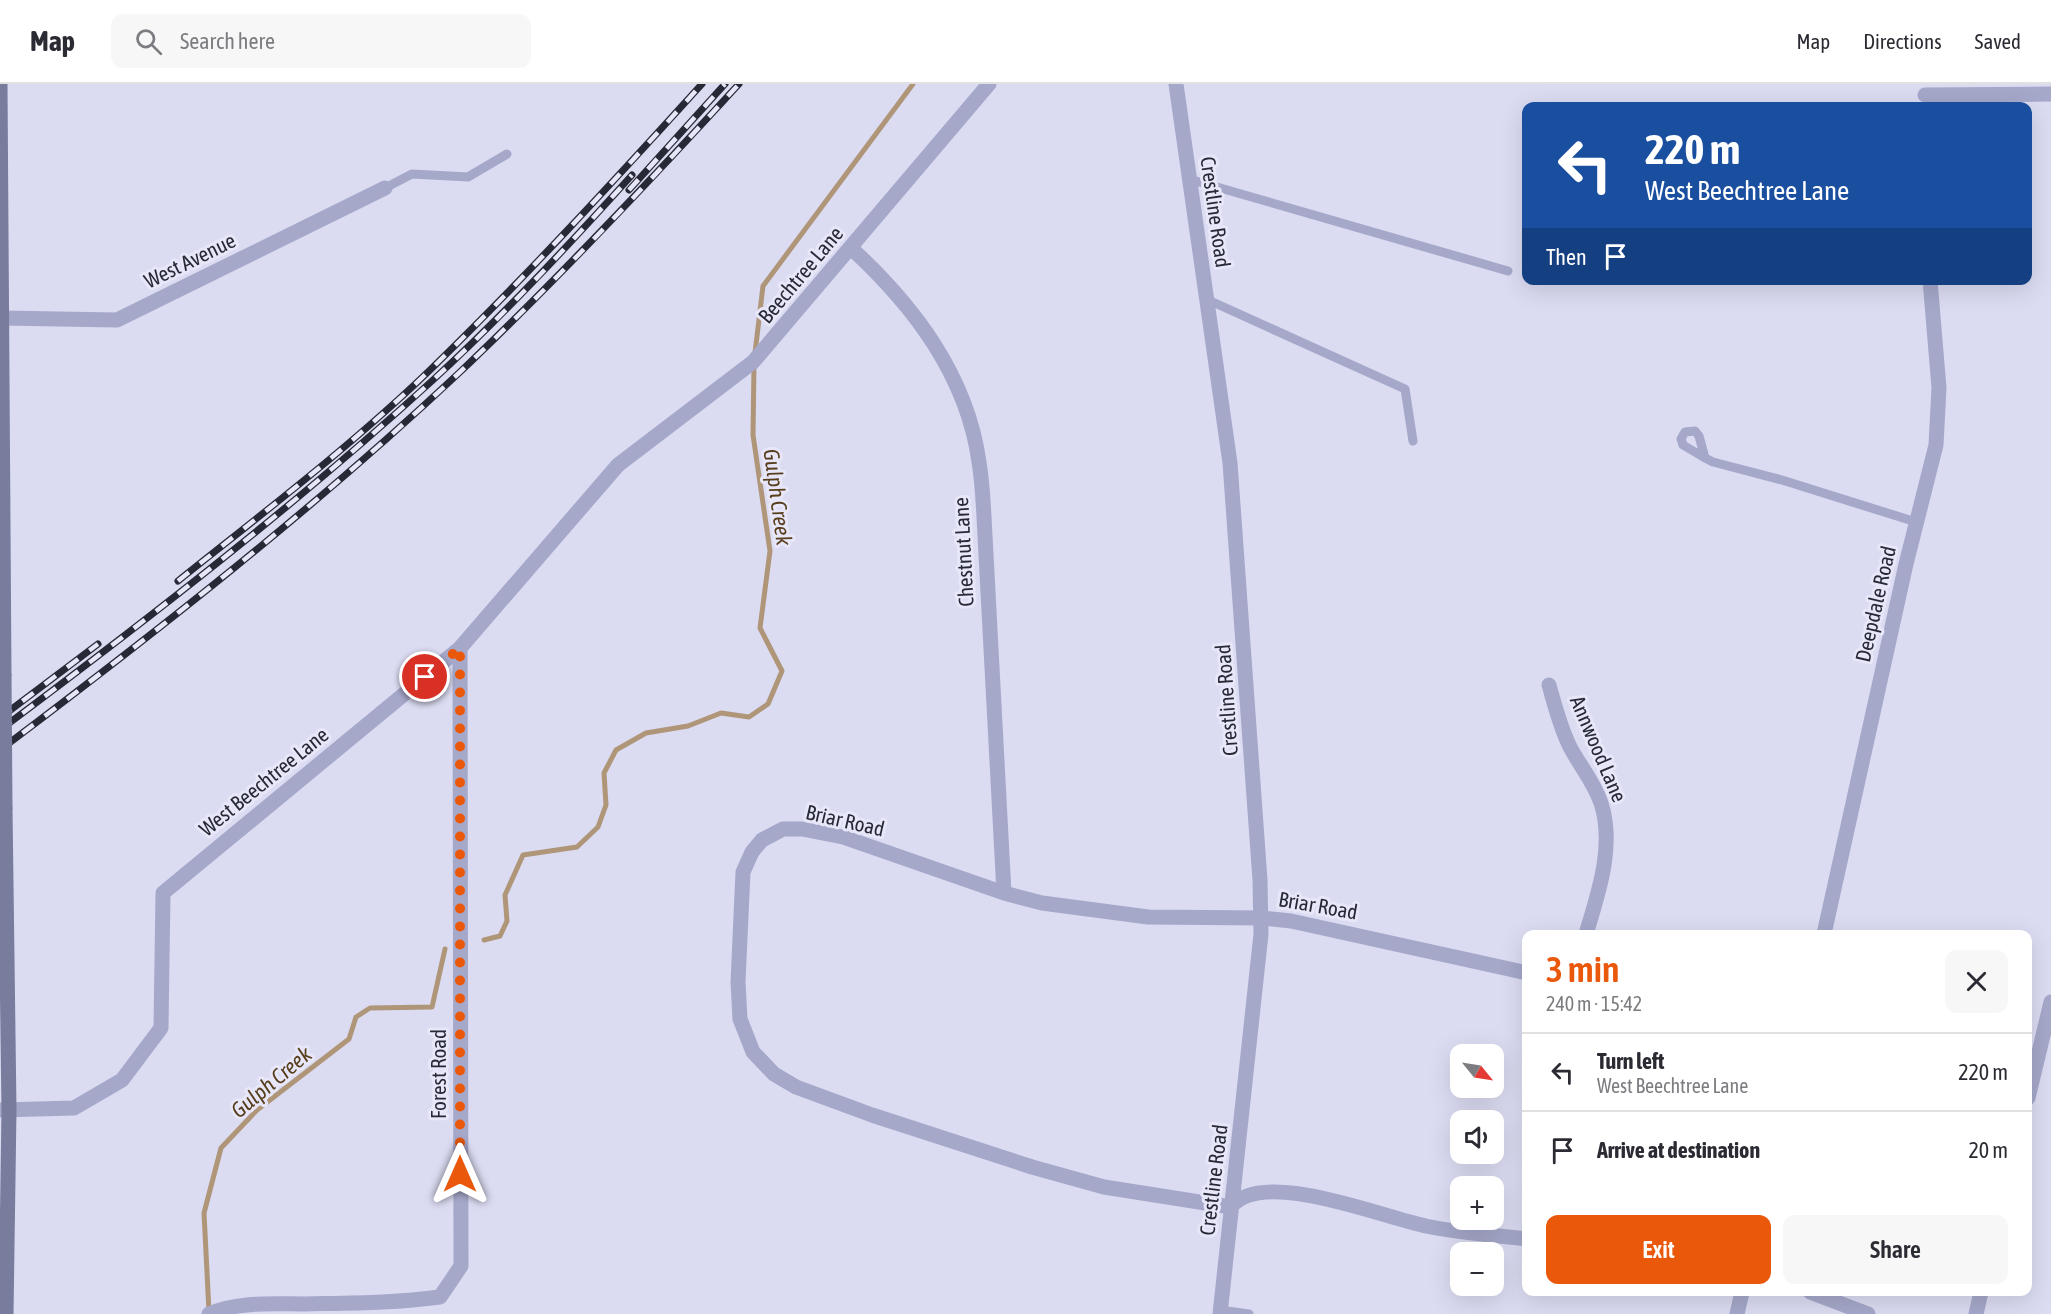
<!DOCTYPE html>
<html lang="en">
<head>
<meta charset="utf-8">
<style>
	body { margin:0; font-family:"Asap Condensed",sans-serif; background:#f7f7f7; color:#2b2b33; height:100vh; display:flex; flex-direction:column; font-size:22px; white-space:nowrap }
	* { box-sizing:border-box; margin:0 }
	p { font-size:20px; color:#7c7c81 }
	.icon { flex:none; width:33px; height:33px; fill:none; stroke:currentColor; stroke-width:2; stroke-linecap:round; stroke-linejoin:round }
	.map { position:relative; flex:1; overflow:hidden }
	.side { position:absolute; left:1522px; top:846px; width:510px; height:366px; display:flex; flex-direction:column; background:#fff; border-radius:12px; box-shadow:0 6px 24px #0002 }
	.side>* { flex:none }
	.top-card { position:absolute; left:1522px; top:18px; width:510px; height:183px; border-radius:12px; box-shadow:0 6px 24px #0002; background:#1a4fa0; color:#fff; overflow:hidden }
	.needle { width:39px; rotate:120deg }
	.buttons { position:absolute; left:1450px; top:960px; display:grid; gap:12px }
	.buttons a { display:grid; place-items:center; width:54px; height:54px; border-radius:12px; background:#fff; box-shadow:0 6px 24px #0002; font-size:30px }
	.pin { position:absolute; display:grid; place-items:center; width:51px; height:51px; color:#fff; margin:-26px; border:3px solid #fff; border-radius:50%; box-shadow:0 2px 6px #0007 }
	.me { position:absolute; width:66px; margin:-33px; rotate:0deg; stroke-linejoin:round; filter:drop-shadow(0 0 4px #0008) }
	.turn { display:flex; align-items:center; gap:21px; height:126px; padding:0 24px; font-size:27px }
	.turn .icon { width:78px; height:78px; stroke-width:2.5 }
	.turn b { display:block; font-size:42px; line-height:51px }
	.then { display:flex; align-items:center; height:57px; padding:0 24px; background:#0003; gap:12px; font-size:22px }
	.round { display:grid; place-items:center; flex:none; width:63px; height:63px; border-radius:12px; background:#f7f7f7 }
	.summary { display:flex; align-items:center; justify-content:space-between; height:102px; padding:0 24px }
	h1 { font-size:36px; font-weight:600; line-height:45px; color:#ea580c }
	.button { display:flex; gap:12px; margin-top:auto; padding:12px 24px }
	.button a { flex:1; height:69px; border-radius:12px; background:#ea580c; color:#fff; font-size:24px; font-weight:600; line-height:69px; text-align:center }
	.button a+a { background:#f7f7f7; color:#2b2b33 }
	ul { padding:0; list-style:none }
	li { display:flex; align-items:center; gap:18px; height:78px; padding:0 24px; border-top:2px solid #e1e1e2 }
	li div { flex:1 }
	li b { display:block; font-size:22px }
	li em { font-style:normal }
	header { display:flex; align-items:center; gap:36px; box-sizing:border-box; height:84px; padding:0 30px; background:#fff; border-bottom:2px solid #e1e1e2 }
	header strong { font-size:28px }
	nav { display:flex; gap:33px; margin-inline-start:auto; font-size:21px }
	.search { width:420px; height:54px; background:#f7f7f7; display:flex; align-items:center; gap:15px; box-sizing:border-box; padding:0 21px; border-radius:12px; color:#7c7c81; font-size:22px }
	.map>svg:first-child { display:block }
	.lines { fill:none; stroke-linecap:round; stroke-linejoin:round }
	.stream { stroke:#af9679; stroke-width:5 }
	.lane { stroke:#a6a8ca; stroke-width:9 }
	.street { stroke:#a6a8ca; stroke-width:15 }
	.secondary { stroke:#787d9e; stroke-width:15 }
	.rail-casing { stroke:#272a36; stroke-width:7 }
	.rail { stroke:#e7e7f9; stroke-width:4.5; stroke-dasharray:14; stroke-linecap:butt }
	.secondary-bridge { stroke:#787d9e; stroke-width:15 }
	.route { stroke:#ea580c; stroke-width:10; stroke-dasharray:0 18 }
	.labels { text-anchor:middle; stroke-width:6; stroke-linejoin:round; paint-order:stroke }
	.street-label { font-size:21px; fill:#272a36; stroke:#e7e7f9 }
	.water-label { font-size:22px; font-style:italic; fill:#583e1c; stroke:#e7e7f9 }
</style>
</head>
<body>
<header>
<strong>Map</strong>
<div class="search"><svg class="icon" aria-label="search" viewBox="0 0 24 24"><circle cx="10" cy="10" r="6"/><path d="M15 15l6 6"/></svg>Search here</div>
<nav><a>Map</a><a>Directions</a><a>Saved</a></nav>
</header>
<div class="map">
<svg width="2051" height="1230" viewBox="0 0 2051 1230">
	<rect width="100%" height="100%" fill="#dbdbf2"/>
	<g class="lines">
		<!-- stream -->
		<path class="stream" d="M755 269 763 202 913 0
			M484 856 500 852 507 837 505 811 523 771 577 763 598 743 606 721 604 689 616 666 646 649 688 642 721 629 749 633 768 620 782 587 760 544 770 467 753 351 754 281
			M209 1228 204 1129 221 1064 257 1026 349 955 356 933 370 924 432 923 445 865"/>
		<!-- lane -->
		<path class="lane" d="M1189 95 1508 187
			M385 104 412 90 468 93 507 70
			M1206 215 1405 305 1413 357
			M1705 374 1683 361 1681 355 1685 348 1695 347 1699 352 1705 374 1713 378 1782 396 1916 438
			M1220 1226 1249 1230"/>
		<!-- street -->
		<path class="street" d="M1176 0 1230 379 1260 796 1261 850 1220 1230
			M1925 11 2051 10
			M851 164C913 221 967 291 979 378 982 396 983 414 984 433L1004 809
			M2 234 117 236 385 104
			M1549 601C1555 622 1560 643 1570 663 1580 682 1594 698 1601 719 1615 762 1598 810 1586 850
			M1824 850 1906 480 1936 361 1939 304 1930 196
			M1527 889 1291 837 1262 834 1148 833 1042 819 1004 809 843 753 802 745H783L762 756 752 768 743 788 738 898 740 935 753 968 774 990 796 1003 872 1031 1032 1083 1104 1103 1231 1123C1263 1083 1384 1134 1426 1142 1459 1149 1494 1151 1527 1155
			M2028 1014 2051 918
			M0 1026 74 1024 122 996 161 944 163 809 460 564 618 381 753 278 989 0
			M1810 1208 1868 1230
			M209 1230C239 1217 274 1220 305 1220 351 1219 395 1219 440 1213L461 1182 460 564
			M1737 1230 1742 1208
			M1976 1230 1981 1208"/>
		<!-- secondary -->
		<path class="secondary" d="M0 0 4 591
			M5 724 9 1026 6 1230"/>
		<!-- rail casing -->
		<g class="rail-casing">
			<path id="rail" d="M629 106 725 0
				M178 497C263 429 351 362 429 287 524 195 613 98 702 0
				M0 634 98 560
				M0 646C148 535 296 421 433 296 503 232 569 161 632 91
				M0 666C159 546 315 424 460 288 557 196 649 98 739 0"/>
		</g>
		<!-- rail -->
		<use href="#rail" class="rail"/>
		<!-- secondary-bridge -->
		<path class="secondary-bridge" d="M4 591 5 724"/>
	</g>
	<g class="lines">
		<!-- route -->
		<path class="route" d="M425 593 460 564V1090"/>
	</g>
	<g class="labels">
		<!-- street labels -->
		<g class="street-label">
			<text transform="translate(1215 128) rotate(82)" y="7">Crestline Road</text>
			<text transform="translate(190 177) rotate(-26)" y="7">West Avenue</text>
			<text transform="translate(801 191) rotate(-50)" y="7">Beechtree Lane</text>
			<text transform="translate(964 468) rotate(-93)" y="7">Chestnut Lane</text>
			<text transform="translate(1876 520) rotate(-77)" y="7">Deepdale Road</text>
			<text transform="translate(1227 616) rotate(-94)" y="7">Crestline Road</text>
			<text transform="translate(1598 665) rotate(67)" y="7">Annwood Lane</text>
			<text transform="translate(264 698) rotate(-39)" y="7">West Beechtree Lane</text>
			<text transform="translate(845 737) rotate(13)" y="7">Briar Road</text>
			<text transform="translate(1318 822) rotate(10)" y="7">Briar Road</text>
			<text transform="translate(439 990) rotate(-90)" y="7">Forest Road</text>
			<text transform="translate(1214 1096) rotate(-83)" y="7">Crestline Road</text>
		</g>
		<!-- water labels -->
		<g class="water-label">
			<text transform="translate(778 413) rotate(82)" y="8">Gulph Creek</text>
			<text transform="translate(271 998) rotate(-40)" y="8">Gulph Creek</text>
		</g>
	</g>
</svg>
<div class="buttons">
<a><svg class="needle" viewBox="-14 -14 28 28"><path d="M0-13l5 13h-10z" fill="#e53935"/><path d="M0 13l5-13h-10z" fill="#7c7c81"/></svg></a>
<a><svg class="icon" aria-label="sound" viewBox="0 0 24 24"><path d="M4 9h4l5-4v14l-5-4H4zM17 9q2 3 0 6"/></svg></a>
<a>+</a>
<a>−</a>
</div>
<div class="pin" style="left:425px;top:593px;background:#d93025"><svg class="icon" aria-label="arrive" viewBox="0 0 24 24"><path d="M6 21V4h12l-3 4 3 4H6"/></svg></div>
<svg class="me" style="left:460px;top:1090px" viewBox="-20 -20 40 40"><path d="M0-17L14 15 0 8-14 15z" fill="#ea580c" stroke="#fff" stroke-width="4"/></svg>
<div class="top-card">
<div class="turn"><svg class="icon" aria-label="left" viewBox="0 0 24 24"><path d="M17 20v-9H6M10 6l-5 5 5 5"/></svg><div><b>220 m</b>West Beechtree Lane</div></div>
<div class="then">Then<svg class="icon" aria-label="arrive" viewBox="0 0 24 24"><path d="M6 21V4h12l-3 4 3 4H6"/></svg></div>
</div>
<section class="side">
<div class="summary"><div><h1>3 min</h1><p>240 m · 15:42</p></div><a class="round"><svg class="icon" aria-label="close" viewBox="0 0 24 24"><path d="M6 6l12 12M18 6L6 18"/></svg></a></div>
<ul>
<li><svg class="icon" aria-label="left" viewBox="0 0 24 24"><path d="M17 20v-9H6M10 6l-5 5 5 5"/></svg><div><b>Turn left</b><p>West Beechtree Lane</p></div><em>220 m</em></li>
<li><svg class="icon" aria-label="arrive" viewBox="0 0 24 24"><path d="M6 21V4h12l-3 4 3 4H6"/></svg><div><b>Arrive at destination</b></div><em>20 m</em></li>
</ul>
<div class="button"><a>Exit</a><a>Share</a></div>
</section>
</div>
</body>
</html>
